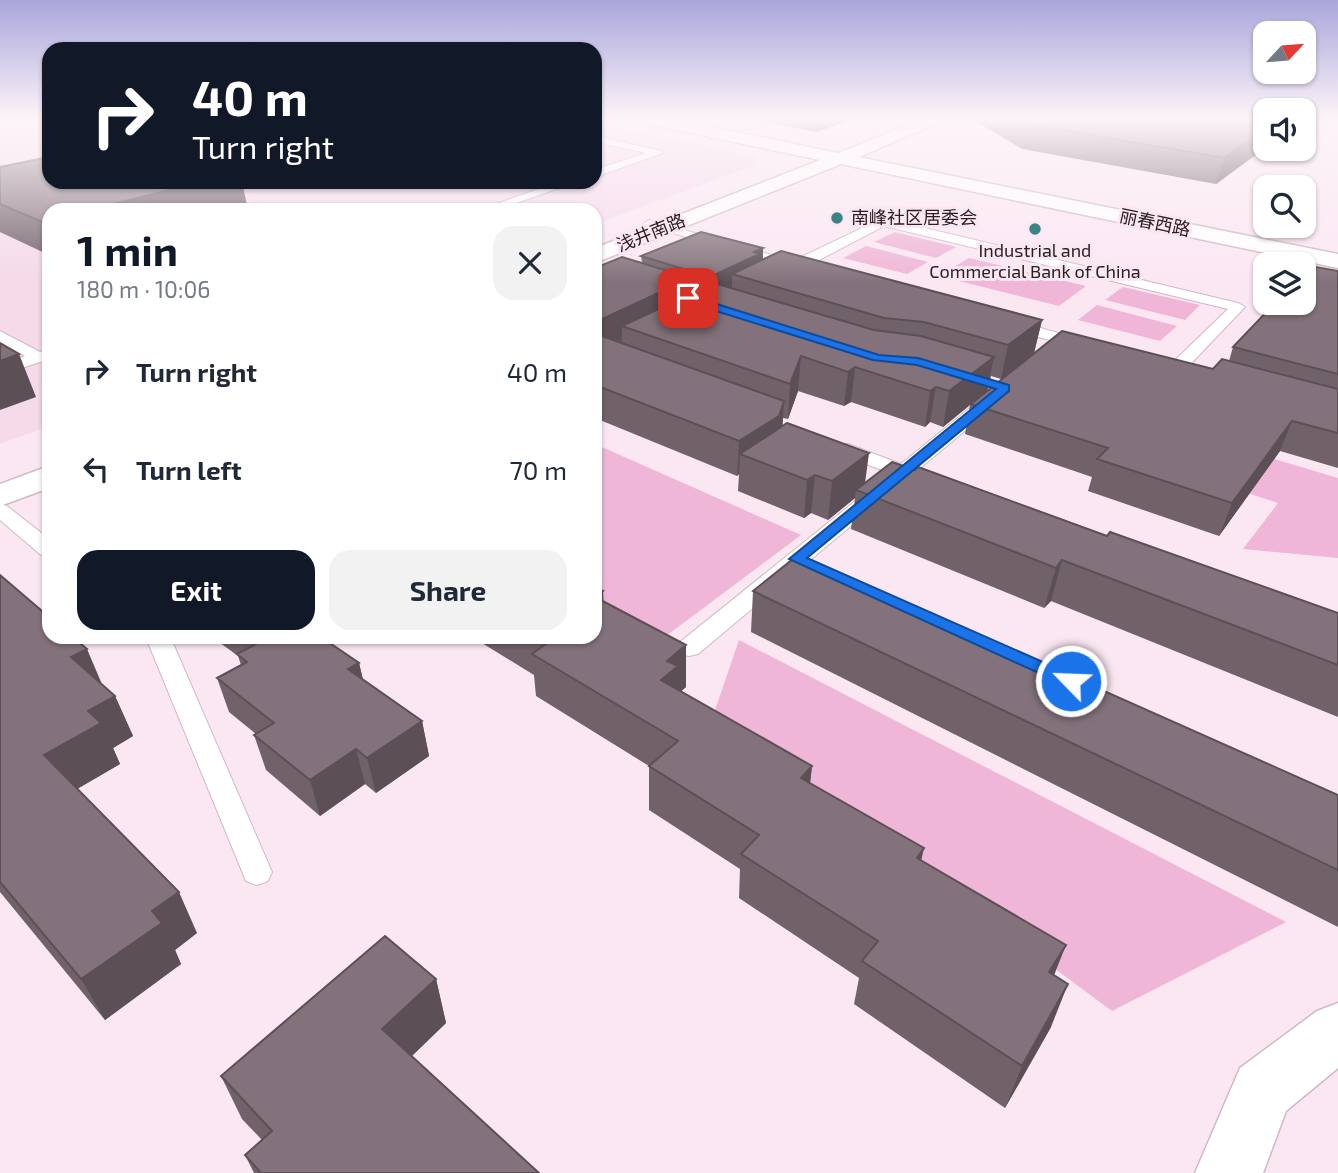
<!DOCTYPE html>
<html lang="en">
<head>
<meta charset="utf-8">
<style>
	body { margin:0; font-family:"Exo 2","Noto Sans SC",sans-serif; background:#f2f2f3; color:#1f2937; height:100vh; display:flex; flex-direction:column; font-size:26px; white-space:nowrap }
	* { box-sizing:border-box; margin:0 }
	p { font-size:23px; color:#747a83 }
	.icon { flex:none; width:38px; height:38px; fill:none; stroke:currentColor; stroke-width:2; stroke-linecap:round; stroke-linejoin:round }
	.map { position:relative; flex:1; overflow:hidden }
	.sheet { position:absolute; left:42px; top:203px; width:560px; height:441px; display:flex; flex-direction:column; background:#fff; border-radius:21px; box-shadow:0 2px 5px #0004 }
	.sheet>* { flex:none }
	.guide { position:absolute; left:42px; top:42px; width:560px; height:147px; border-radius:21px; box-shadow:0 2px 5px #0004; background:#111827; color:#fff; overflow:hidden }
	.needle { width:46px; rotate:64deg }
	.controls { position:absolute; left:1253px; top:21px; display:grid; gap:14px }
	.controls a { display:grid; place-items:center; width:63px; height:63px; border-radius:14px; background:#fff; box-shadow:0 2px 5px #0004; font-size:35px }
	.pin { position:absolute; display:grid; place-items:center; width:60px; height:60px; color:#fff; margin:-30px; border-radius:14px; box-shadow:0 4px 10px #0006 }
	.me { position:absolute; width:77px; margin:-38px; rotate:294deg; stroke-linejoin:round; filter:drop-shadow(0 0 5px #0008) }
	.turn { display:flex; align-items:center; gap:24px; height:147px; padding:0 35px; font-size:32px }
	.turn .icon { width:91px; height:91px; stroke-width:2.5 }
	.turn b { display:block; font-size:49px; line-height:60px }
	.round { display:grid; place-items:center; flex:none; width:74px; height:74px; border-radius:21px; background:#f2f2f3 }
	.headline { display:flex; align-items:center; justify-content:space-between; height:119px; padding:0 35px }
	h1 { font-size:42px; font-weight:700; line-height:52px; color:#111827 }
	.primary-button { display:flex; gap:14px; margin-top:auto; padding:14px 35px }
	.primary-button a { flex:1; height:80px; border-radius:21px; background:#111827; color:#fff; font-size:28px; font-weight:700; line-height:80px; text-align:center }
	.primary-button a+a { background:#f2f2f3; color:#1f2937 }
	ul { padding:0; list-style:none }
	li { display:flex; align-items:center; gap:21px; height:98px; padding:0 35px }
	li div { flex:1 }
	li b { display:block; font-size:26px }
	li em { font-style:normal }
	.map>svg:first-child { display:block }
	.built { fill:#f5dae9 }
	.green { fill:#efb6d7 }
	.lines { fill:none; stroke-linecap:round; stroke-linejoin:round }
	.lane-casing { stroke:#cdbac5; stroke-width:2 }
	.street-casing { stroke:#cdbac5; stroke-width:3 }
	.secondary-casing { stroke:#cdbac5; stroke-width:3 }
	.lane { fill:#fff; fill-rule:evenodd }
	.street { fill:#fff; fill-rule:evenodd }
	.secondary { fill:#fff; fill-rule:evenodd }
	.wall { fill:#71626a; fill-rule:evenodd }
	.shaded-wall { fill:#5c5056 }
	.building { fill:#83727b; stroke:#5c5056; stroke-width:2 }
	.route { fill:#1a73e8; stroke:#114b97; stroke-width:2 }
	.poi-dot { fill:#3c8483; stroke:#fbe7f2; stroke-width:2.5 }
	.labels { text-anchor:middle; stroke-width:6; stroke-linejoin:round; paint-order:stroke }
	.far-poi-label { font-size:18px; fill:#282124; stroke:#fbe7f2; text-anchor:start }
	.far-street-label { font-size:18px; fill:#282124; stroke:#fbe7f2 }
</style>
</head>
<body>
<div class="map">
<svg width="1338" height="1173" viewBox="0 0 1338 1173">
	<rect width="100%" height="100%" fill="#fbe7f2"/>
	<!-- built -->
	<path class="built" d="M0 118H49V182H595V122L753 156 758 164 595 224V210H49V426L0 444Z"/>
	<!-- green -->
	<path class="green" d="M895 232 956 247 936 258 874 242Z
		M866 246 928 262 907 274 843 258Z
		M969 258 1086 286 1059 306 939 276Z
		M1123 287 1200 305 1185 320 1105 300Z
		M1097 305 1177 326 1160 341 1078 320Z
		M1043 390 1338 478V558L1243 549 1278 503 1010 416Z
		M595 444 801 535 666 636 595 598Z
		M739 640 1286 922 1112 1011 713 716Z"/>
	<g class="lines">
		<!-- lane casing -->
		<g class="lane-casing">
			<path id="lane" d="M595 136 662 151 663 153 595 177V170L646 153 595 142Z
				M559 182H576L497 210H479Z
				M883 218 1238 303 1245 307 1181 374H1169L1167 370 1169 366 1228 309 884 226 802 269 783 275 776 271 782 266 643 224 649 220 793 261Z
				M1009 319 1090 342 1092 345 1084 350 1004 327 1001 324Z
				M0 331 40 352 49 349V359L0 375V365L25 356 0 342Z
				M992 394 1001 399 998 403 918 470 927 476 924 480 917 482 907 479 698 654 689 656 680 654 677 648 680 642 890 473 834 452 832 448 834 444H848L901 464 986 395Z
				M0 504 7 506 49 539V557L41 555 0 520Z
				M143 637H170L172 641 272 872 268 881 257 885 246 881 149 645Z"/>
		</g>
		<!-- street casing -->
		<g class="street-casing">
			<path id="street" d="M1338 1003V1068L1286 1111 1263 1173H1195L1240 1068 1317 1011Z"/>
		</g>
		<!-- secondary casing -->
		<g class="secondary-casing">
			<path id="secondary" d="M635 118H669L838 153 926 118H949L859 157 1338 254V268L841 164 595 263V248L820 160 643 123Z
				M49 466V488L0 506V484Z"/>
		</g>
		<!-- lane -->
		<use href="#lane" class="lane"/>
		<!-- street -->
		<use href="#street" class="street"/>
		<!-- secondary -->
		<use href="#secondary" class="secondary"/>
	</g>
	<!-- wall -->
	<path class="wall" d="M747 118H857L816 132Z
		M970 118H1265V148L1216 184 1022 149Z
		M0 167 247 205 49 210V255L0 232Z
		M763 248V260L1042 320 1034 353 1213 369 1229 361 1233 347 1338 271V468L1280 451 1219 536 1088 491 1092 477 965 434 970 405 943 427 930 422 925 427 851 402 844 406 798 391 788 419 783 418 782 426 865 483 1107 536 1338 613V717L1051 601 1044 608 851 529 855 498 828 520 811 513 804 518 738 491 739 474 737 476 595 418V268L642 263 641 256ZM991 376 1001 379 988 390Z
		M0 575 102 685 115 696 133 736 113 748 120 764 77 789 197 933 175 950 181 964 105 1020 0 892Z
		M753 591 1338 795V927L751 632Z
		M603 602 686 645V687L680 692 812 766 810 783 921 861 1054 975 1051 1027 1005 1108 854 1004 859 978 739 898 740 869 649 810V766L536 696 534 675 472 637H595Z
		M212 637H336L328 642 359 663 363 680 422 721 429 756 376 793 365 784 320 816 266 770 254 735 256 734 229 712 217 678 241 665 238 656Z
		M436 979 446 1023 412 1056 539 1173H254L245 1155 262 1140 242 1119 221 1076Z"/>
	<!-- shaded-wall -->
	<path class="shaded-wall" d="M818 118H857L816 132Z
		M1304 118H1324L1304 133Z
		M1265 129V148L1216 184 1224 158Z
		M201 182H242L247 205 228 210H90Z
		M49 220V242L42 222Z
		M763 248 762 269 732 274V288L710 298V277Z
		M691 278V307L622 326V341L601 351 600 320Z
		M1042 320 1034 353 1001 379 1008 345Z
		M19 354 36 397 0 410V361Z
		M801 356 798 391 788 419 790 384Z
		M994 357 987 391 943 427 949 391Z
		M855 367 851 402 844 406 848 372Z
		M936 387 930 422 925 427 930 391Z
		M784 401 782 435 740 454 739 474 737 476 739 441Z
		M1292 421 1280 451 1219 536 1232 503Z
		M869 453 864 491 856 490 855 498 828 520 832 481Z
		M815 475 811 513 804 518 807 480Z
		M1062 560 1051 601 1044 608 1056 568Z
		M603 591 605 632 595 597Z
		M302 637H336L307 654Z
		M686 645V687L678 694 661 680 667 661Z
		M87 649 104 689 71 657Z
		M359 663 367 697 348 669Z
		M115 696 133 736 113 748 120 764 65 796 44 755 88 711Z
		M422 721 429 756 376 793 367 758Z
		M356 749 365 784 320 816 310 780Z
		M812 766 807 810 801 778Z
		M924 848 914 892 917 858Z
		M179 892 197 933 175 950 181 964 105 1020 81 979 152 911Z
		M1066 945 1049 988V972Z
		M436 979 446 1023 395 1072 382 1029Z
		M1068 984 1051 1027 1005 1108 1022 1066Z"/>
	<!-- building -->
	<path class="building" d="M1016 118H1265V129L1224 158 1027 124Z
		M49 157V182H201L90 210H49V220L42 222 0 204V167Z
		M701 232 763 248 754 252 759 254 710 277 641 256Z
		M781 251 1042 320 1008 345 924 322 884 318 732 274Z
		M622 257 691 278 600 320 595 319V268Z
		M1310 266 1338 271V374L1233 347 1275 303H1304V273Z
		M714 283 874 330 921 336 994 357 949 391 936 387 930 391 855 367 848 372 801 356 790 384 622 326Z
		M1062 331 1213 369 1222 359 1338 389V433L1292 421 1232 503 1097 459 1108 448 971 404Z
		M602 336 784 401 779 416 739 441 595 385V338Z
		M0 343 19 354 0 361Z
		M787 423 869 453 832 481 815 475 807 480 740 454Z
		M892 462 915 470 918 467 1107 536 1110 532 1338 613V665L1062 560 1056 568 856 490Z
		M798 555 1338 795V870L753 591Z
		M0 575 49 617V637H73L87 649 71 657 115 696 88 711 101 723 44 755 179 892 152 911 162 923 81 979 0 882Z
		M595 587 603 591 595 597Z
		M595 597 686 645 667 661 678 666 661 680 812 766 801 778 924 848 917 858 1066 945 1049 972 1068 984 1022 1066 862 961 878 941 741 854 759 835 649 766 678 741 532 654 547 643 537 637H595Z
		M246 637H321L359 663 348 669 422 721 367 758 356 749 310 780 254 735 274 723 217 678 247 662 237 654 256 644Z
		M385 936 436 979 382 1029 539 1173H261L245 1155 272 1131 221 1076Z"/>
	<!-- sky -->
	<linearGradient id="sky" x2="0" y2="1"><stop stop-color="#a9a6db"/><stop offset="0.42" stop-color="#fdf4f9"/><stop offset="1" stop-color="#fdf4f9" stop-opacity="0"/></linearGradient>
	<rect width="1338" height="283" fill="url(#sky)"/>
	<!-- route -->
	<path class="route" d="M688 295 879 355 918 358 1009 385V391L807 558 1077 677 1080 681 1077 685H1065L789 559 996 389 917 365 873 360 684 301 683 298Z"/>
	<!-- markers -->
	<g class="poi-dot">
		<circle cx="837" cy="218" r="7"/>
		<circle cx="1035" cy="229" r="7"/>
	</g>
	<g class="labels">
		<!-- far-poi labels -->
		<g class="far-poi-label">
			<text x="851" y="224">南峰社区居委会</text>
			<text x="1035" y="257" text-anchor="middle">Industrial and<tspan x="1035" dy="21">Commercial Bank of China</tspan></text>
		</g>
		<!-- far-street labels -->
		<g class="far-street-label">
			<text transform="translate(1155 223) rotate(12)" y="6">丽春西路</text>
			<text transform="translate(651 233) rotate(-22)" y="6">浅井南路</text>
		</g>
	</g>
</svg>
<div class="controls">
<a><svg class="needle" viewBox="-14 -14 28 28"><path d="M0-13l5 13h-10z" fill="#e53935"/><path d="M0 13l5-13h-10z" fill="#747a83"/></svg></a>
<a><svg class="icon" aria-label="sound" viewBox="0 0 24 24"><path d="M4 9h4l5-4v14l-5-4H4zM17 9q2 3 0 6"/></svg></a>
<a><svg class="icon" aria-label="search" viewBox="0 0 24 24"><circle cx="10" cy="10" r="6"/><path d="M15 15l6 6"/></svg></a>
<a><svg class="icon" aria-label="layers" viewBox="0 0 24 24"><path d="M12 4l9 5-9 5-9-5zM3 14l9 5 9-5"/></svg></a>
</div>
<div class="pin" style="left:688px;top:298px;background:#d93025"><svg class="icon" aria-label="arrive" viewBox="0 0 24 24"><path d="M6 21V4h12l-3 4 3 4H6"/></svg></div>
<svg class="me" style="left:1071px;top:681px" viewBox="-20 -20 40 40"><circle r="17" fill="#1a73e8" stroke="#fff" stroke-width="3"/><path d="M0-11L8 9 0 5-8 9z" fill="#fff"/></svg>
<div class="guide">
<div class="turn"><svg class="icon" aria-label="right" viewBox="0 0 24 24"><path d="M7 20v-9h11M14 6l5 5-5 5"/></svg><div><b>40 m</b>Turn right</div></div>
</div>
<section class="sheet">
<div class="headline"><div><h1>1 min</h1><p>180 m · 10:06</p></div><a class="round"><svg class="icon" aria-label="close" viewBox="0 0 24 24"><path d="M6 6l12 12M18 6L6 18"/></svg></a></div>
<ul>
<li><svg class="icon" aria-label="right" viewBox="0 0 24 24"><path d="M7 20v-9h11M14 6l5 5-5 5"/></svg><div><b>Turn right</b></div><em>40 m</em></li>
<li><svg class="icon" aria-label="left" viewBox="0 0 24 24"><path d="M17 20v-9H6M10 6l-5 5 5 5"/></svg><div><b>Turn left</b></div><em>70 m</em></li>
</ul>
<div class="primary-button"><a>Exit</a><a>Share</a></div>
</section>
</div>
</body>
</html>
